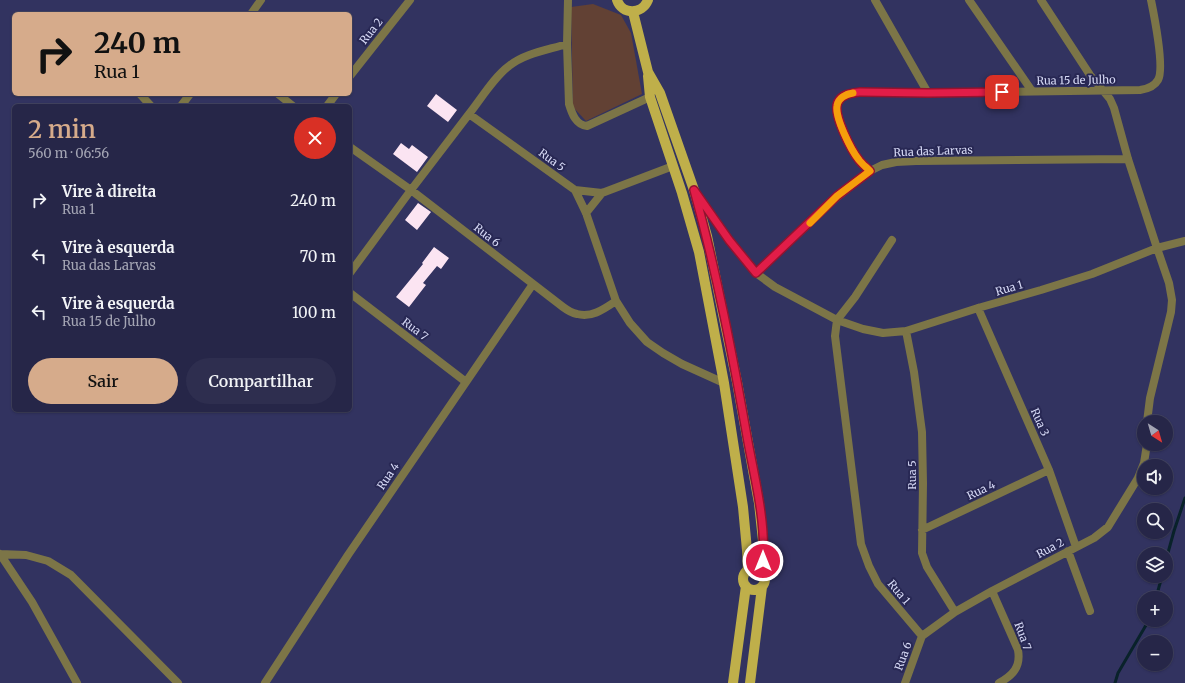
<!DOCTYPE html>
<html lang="pt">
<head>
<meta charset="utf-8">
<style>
	body { margin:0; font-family:Merriweather,serif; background:#2e2e4f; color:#f1f3f6; height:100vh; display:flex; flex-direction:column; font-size:15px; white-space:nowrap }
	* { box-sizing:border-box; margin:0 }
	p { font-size:13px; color:#a4a5b4 }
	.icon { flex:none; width:22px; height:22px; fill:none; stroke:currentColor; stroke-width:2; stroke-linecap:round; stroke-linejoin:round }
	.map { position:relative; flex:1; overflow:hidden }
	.side { position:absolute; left:12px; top:104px; width:340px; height:308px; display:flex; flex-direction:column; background:#262648; border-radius:6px; box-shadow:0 1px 3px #0004,0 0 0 1px #424360 }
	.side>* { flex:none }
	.banner { position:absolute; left:12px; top:12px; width:340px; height:84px; border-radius:6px; box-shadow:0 1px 3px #0004,0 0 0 1px #424360; background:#d6ab8b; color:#111; overflow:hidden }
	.needle { width:26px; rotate:143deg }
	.controls { position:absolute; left:1137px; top:415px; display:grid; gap:8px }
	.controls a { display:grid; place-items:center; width:36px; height:36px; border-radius:50%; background:#262648; box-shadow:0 1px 3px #0004,0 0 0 1px #424360; font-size:20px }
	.pin { position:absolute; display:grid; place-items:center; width:34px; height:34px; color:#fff; margin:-17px; border-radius:8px; box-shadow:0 2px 6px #0006 }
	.me { position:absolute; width:44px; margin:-22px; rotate:0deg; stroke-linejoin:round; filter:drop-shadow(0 0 3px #0008) }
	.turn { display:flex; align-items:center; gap:14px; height:84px; padding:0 16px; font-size:18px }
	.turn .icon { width:52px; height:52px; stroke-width:2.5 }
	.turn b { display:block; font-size:28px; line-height:34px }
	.round { display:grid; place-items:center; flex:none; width:42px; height:42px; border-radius:21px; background:#2e2e4f }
	.head { display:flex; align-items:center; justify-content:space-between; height:68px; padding:0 16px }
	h1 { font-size:24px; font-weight:600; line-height:30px; color:#d6ab8b }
	.button { display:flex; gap:8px; margin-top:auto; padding:8px 16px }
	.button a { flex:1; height:46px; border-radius:24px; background:#d6ab8b; color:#111; font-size:16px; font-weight:600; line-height:46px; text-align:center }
	.button a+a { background:#2e2e4f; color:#f1f3f6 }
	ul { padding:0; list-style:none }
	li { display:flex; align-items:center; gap:12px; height:56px; padding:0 16px }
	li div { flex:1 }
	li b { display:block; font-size:15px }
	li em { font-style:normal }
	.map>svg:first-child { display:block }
	.green { fill:#624134 }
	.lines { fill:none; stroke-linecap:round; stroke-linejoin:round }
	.stream { stroke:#09222a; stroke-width:3 }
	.building { fill:#fbe4f2 }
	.minor { stroke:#7c7547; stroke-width:8 }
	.primary { stroke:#bfaf4a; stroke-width:10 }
	.route-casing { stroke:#92132f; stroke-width:10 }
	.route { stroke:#e11d48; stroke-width:7 }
	.slow { stroke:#f59e0b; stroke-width:7 }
	.labels { text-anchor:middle; stroke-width:4; stroke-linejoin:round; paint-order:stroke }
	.street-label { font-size:11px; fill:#d6d9f5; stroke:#282854 }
</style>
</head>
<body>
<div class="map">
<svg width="1185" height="683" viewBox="0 0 1185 683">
	<rect width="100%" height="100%" fill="#323360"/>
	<!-- green -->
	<path class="green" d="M593 4 621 15 631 33 642 94 586 121 573 107 571 7Z"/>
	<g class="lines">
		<!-- stream -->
		<path class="stream" d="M1166 560 1174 531 1185 498
			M1156 598 1162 576
			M1115 683 1118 673 1149 620"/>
	</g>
	<!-- building -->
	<path class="building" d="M436 94 457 110 448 122 427 106Z
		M401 143 409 149 412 145 428 157 417 172 393 154Z
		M418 203 431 212 417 230 405 220Z
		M434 247 449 258 441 269 437 266 423 283 426 285 409 307 396 297 423 264 422 263Z"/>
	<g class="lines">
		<!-- minor -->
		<path class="minor" d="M875 0 928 93
			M969 0 1032 91
			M1041 0 1090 75 1110 99 1114 108 1128 159 1157 248 1169 283 1172 300 1171 312 1150 398 1147 422
			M251 14 261 0
			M567 44 569 104C572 114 576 125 587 126L650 97
			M350 76 410 0
			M140 94 151 106
			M278 94 293 106
			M181 106 190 94
			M327 106 336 94
			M469 114C481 99 494 77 509 66 525 53 548 50 567 44L568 0
			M350 147 411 190 563 307C567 310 572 313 577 314 592 318 604 309 616 301
			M870 171C866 167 862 164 859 160 851 150 833 114 838 102 842 94 852 93 860 92L928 93 1140 90C1147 89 1154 87 1158 80 1165 68 1154 15 1151 0
			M575 190 602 193 673 166
			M697 194 729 240 756 273 775 287 837 320 863 329 883 333 906 331 978 308 1041 290 1092 274 1157 248 1185 241
			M586 213 602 193
			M892 240 855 297 837 320 835 336 861 544 869 566 878 584 922 636
			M350 273 411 190 469 114 575 190 586 213 616 301 630 323 647 342 663 353 682 364 724 383
			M756 273 837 197 870 171 882 165 896 162 916 161 1128 159
			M350 293 466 382
			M978 308 1049 470 1076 547
			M906 331 914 372 922 432 923 483 922 553 927 567 955 612
			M922 530 1049 470
			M1068 551 1090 611
			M0 554 26 555 48 561 71 575 178 683
			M0 554 32 602 77 683
			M992 591 1018 650C1021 667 1013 675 999 683
			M922 636 955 612 992 591 1094 538 1108 527 1138 478 1144 463 1147 444
			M265 683 348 555 533 284
			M905 683 922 636"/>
		<!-- primary -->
		<path class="primary" d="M617 0C622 15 642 15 648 0
			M633 12 648 72 660 93 694 190 707 236 737 382 759 503 764 550 762 573
			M648 76 650 97 682 193 699 252 724 383 743 507 747 550 748 571
			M743 579a11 11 0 1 1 22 0a11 11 0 1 1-22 0Z
			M733 683 746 586
			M750 683 762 587"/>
	</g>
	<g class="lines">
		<!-- route casing -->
		<g class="route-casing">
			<path id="route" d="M763 561C766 523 755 479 748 442 733 357 717 273 694 190L729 240 756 273 837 196 870 171C866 167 862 164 859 160 851 150 832 113 838 102 842 94 852 93 860 92L928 93 1002 92"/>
		</g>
		<!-- route -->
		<use href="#route" class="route"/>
		<!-- slow -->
		<path class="slow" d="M810 223 837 196 870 171C866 167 862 164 859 160 851 150 835 118 837 106 838 98 846 94 853 93"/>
	</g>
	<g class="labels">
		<!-- street labels -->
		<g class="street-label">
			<text transform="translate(371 31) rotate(-52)" y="4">Rua 2</text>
			<text transform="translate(1076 80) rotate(-1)" y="4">Rua 15 de Julho</text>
			<text transform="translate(933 151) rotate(-2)" y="4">Rua das Larvas</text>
			<text transform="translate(552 160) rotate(36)" y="4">Rua 5</text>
			<text transform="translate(487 235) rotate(38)" y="4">Rua 6</text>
			<text transform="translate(1009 288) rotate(-16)" y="4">Rua 1</text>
			<text transform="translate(415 329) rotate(37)" y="4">Rua 7</text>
			<text transform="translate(1040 422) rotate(66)" y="4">Rua 3</text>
			<text transform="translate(912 475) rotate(-90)" y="4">Rua 5</text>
			<text transform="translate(388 476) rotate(-56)" y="4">Rua 4</text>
			<text transform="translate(981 490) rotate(-25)" y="4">Rua 4</text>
			<text transform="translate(1050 548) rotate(-28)" y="4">Rua 2</text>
			<text transform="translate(899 592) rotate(50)" y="4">Rua 1</text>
			<text transform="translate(1023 636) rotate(70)" y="4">Rua 7</text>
			<text transform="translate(903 656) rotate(-70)" y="4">Rua 6</text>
		</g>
	</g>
</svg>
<div class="controls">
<a><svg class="needle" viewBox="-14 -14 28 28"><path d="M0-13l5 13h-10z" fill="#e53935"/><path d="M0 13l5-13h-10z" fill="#a4a5b4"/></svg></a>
<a><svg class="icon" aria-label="sound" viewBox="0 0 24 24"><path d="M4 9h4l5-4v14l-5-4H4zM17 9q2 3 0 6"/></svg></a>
<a><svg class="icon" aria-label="search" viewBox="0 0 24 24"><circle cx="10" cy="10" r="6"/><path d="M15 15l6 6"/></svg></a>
<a><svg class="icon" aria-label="layers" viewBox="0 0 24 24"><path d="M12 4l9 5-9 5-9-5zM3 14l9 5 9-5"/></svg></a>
<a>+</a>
<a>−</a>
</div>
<div class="pin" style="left:1002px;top:92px;background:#d93025"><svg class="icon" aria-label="arrive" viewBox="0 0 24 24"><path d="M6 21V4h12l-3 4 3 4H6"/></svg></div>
<svg class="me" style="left:763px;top:561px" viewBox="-20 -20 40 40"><circle r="17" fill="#e11d48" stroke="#fff" stroke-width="3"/><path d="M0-11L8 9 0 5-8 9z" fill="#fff"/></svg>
<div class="banner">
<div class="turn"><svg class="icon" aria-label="right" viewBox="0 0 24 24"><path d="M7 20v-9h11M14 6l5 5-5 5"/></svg><div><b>240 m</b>Rua 1</div></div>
</div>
<section class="side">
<div class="head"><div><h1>2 min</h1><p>560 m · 06:56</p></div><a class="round" style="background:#d93025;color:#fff"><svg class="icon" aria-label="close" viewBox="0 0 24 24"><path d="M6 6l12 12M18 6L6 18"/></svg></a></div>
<ul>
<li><svg class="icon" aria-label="right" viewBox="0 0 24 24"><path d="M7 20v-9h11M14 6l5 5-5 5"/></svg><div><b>Vire à direita</b><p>Rua 1</p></div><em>240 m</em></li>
<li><svg class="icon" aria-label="left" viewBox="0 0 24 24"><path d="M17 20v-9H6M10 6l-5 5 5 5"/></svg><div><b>Vire à esquerda</b><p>Rua das Larvas</p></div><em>70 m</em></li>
<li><svg class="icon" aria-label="left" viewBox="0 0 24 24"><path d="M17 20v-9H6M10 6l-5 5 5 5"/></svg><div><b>Vire à esquerda</b><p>Rua 15 de Julho</p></div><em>100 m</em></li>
</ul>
<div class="button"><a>Sair</a><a>Compartilhar</a></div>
</section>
</div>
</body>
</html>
